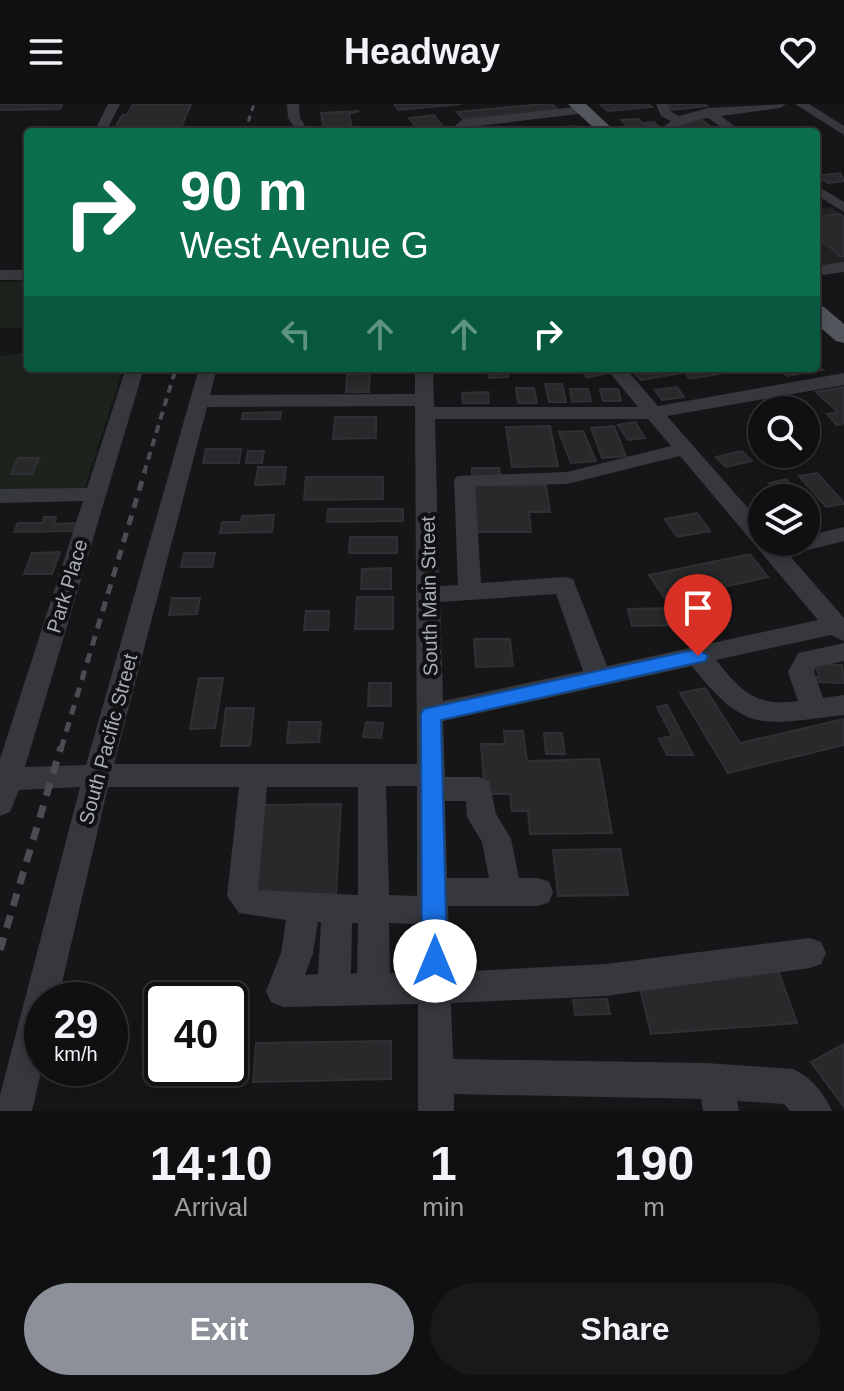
<!DOCTYPE html>
<html lang="en">
<head>
<meta charset="utf-8">
<style>
	body { margin:0; font-family:Arial,sans-serif; background:#19191b; color:#f1f3f6; height:100vh; display:flex; flex-direction:column; font-size:30px; white-space:nowrap }
	* { box-sizing:border-box; margin:0 }
	p { font-size:26px; color:#9c9d9f }
	.icon { flex:none; width:44px; height:44px; fill:none; stroke:currentColor; stroke-width:2; stroke-linecap:round; stroke-linejoin:round }
	.map { position:relative; height:1007px; overflow:hidden }
	.details { display:flex; flex-direction:column; background:#101012; flex:1 }
	.details>* { flex:none }
	.guide { position:absolute; left:24px; top:24px; width:796px; height:244px; border-radius:8px; box-shadow:0 4px 12px #0003,0 0 0 2px #303032; background:#0b6e4f; color:#fff; overflow:hidden }
	.controls { position:absolute; left:748px; top:292px; display:grid; gap:16px }
	.controls a { display:grid; place-items:center; width:72px; height:72px; border-radius:50%; background:#101012; box-shadow:0 4px 12px #0003,0 0 0 2px #303032; font-size:40px }
	.speed { position:absolute; left:24px; top:878px; display:flex; gap:16px; font-size:40px; font-weight:700; text-align:center }
	.speed>* { display:grid; place-content:center; width:104px; height:104px; border-radius:50%; background:#101012; box-shadow:0 4px 12px #0003,0 0 0 2px #303032; line-height:1 }
	.speed small { font-size:20px; font-weight:400 }
	.speed .limit { border:4px solid #111; border-radius:12px; background:#fff; color:#111 }
	.pin { position:absolute; display:grid; place-items:center; width:68px; height:68px; color:#fff; margin:-82px -34px; border-radius:50% 50% 50% 0; rotate:-45deg; box-shadow:0 0 8px #0007 }
	.pin .icon { rotate:45deg }
	.me { position:absolute; width:88px; margin:-44px; rotate:0deg; stroke-linejoin:round; filter:drop-shadow(0 0 6px #0008) }
	.turn { display:flex; align-items:center; gap:28px; height:168px; padding:0 24px; font-size:36px }
	.turn .icon { width:104px; height:104px; stroke-width:2.5 }
	.turn b { display:block; font-size:56px; line-height:68px }
	.lanes { display:flex; align-items:center; height:76px; padding:0 24px; background:#0003; justify-content:center; gap:40px; direction:ltr }
	.lanes .off { opacity:.35 }
	.eta { display:flex; justify-content:space-evenly; align-items:center; height:136px; text-align:center }
	.eta b { font-size:48px; font-weight:800; line-height:56px }
	.cta { display:flex; gap:16px; margin-top:auto; padding:16px 24px }
	.cta a { flex:1; height:92px; border-radius:48px; background:#8c9099; color:#fff; font-size:32px; font-weight:800; line-height:92px; text-align:center }
	.cta a+a { background:#19191b; color:#f1f3f6 }
	header { display:flex; justify-content:space-between; align-items:center; height:104px; padding:0 24px; background:#101012; font-size:36px; font-weight:800 }
	.map>svg:first-child { display:block }
	.built { fill:#222225 }
	.green { fill:#1c231d }
	.building { fill:#29292c; stroke:#303034; stroke-width:2 }
	.lines { fill:none; stroke-linecap:round; stroke-linejoin:round }
	.minor { fill:#37383d; fill-rule:evenodd }
	.major { fill:#53555c; fill-rule:evenodd }
	.rail-far3 { stroke:#4a4c52; stroke-width:3; stroke-dasharray:6 5; stroke-linecap:butt }
	.rail-far2 { stroke:#4a4c52; stroke-width:4; stroke-dasharray:8 6; stroke-linecap:butt }
	.rail-far1 { stroke:#4a4c52; stroke-width:5; stroke-dasharray:10 8; stroke-linecap:butt }
	.rail { stroke:#4a4c52; stroke-width:7; stroke-dasharray:13 10; stroke-linecap:butt }
	.route { fill:#1a73e8; stroke:#114b97; stroke-width:2 }
	.labels { text-anchor:middle; stroke-width:8; stroke-linejoin:round; paint-order:stroke }
	.street-label { font-size:20px; fill:#a8adb8; stroke:#111113 }
</style>
</head>
<body>
<header><svg class="icon" aria-label="menu" viewBox="0 0 24 24"><path d="M4 6h16M4 12h16M4 18h16"/></svg>Headway<svg class="icon" aria-label="heart" viewBox="0 0 24 24"><path d="M12 20l-8-8c-3-5 5-10 8-4 3-6 11-1 8 4z"/></svg></header>
<div class="map">
<svg width="844" height="1007" viewBox="0 0 844 1007">
	<rect width="100%" height="100%" fill="#161618"/>
	<!-- built -->
	<path class="built" d="M831 103 844 113V159L816 163V104Z"/>
	<!-- green -->
	<path class="green" d="M28 177V224H0V178Z
		M28 248V264H123L84 386 0 387V252Z"/>
	<!-- building -->
	<path class="building" d="M0 0H62L60 5 0 6Z
		M133 0H191L179 28H113L122 11H127Z
		M394 0H462L398 6Z
		M544 0H552L559 7 463 15 457 8Z
		M600 0H649L652 3 608 7Z
		M663 0H704L707 2 672 6Z
		M359 7 349 10 353 27 324 28 321 9Z
		M434 11 447 28H420L409 14Z
		M638 15 642 19 654 18 657 21H645L649 25 631 27 621 16Z
		M702 16 717 28H694L682 18Z
		M576 22 582 28 534 26Z
		M840 69 844 77 828 79 817 72Z
		M840 110 844 114V152H840L816 131V113Z
		M816 260 823 266 787 272 779 264H816Z
		M579 264H598L604 270 587 274Z
		M651 264H677L682 269 641 276 633 267Z
		M680 264H741L742 266 690 275Z
		M488 265H507L508 273 489 274Z
		M370 269 369 288H346L347 270Z
		M545 280H562L566 298H549Z
		M677 283 684 293 662 296 655 286Z
		M844 283V319L837 321 827 310 838 308 816 288Z
		M516 284H534L537 299H518Z
		M570 285H588L591 297 572 298Z
		M600 285H618L621 297H603Z
		M488 288 489 299H463L462 289Z
		M281 308 280 315H242L243 309Z
		M335 313H376V334L333 335Z
		M635 318 645 334 628 336 618 321Z
		M550 322 558 362 512 363 506 323Z
		M614 322 626 352 602 354 591 324Z
		M583 327 596 357 571 359 559 328Z
		M206 345H241L239 359H203Z
		M248 347H264L262 359H246Z
		M742 347 752 357 726 363 716 353Z
		M18 354H39L32 370H11Z
		M258 363H286L284 380 255 381Z
		M472 364H499L500 372 472 373Z
		M817 369 844 399V400L826 403 799 372Z
		M306 373H383V395L304 396Z
		M786 375 803 394H783L769 379Z
		M474 381H546L550 408H529L531 428H477Z
		M328 405H403V417L327 418Z
		M697 409 710 427 677 433 665 415Z
		M274 411 272 428 220 429 222 418H241L242 412Z
		M44 413H56L54 420 76 419 74 427 14 428 18 419H42Z
		M350 433H397V449H349Z
		M60 448 52 470H24L32 449Z
		M184 449H215L212 463H181Z
		M750 450 768 473 710 486 718 497 702 500 695 490 666 496 649 471Z
		M391 464V485H361L362 465Z
		M357 493H393V525H355Z
		M172 494H200L197 510 169 511Z
		M674 504 679 521 632 522 628 505Z
		M306 507H329L328 526H304Z
		M474 535H510L513 562 476 563Z
		M816 560 842 561 844 579 816 578 815 573H819Z
		M199 574H223L215 624 190 625Z
		M369 579H391V602H368Z
		M705 584 740 639 844 615V641L728 669 680 589Z
		M667 601 693 651H667L659 635 672 632 657 603Z
		M226 604H254L250 642H221Z
		M289 618H321L319 638 287 639Z
		M366 618 383 619 381 634 363 633Z
		M504 627H523L527 657 599 655 612 729 530 730 528 707H512L510 690H485L481 640H505Z
		M544 629H562L565 650H546Z
		M341 700 336 790 250 791 261 701Z
		M620 745 628 791 558 792 553 746Z
		M778 866 797 919 651 930 638 876Z
		M607 895 610 910 575 911 573 896Z
		M391 937V975L253 978 256 939Z
		M844 940V1003L811 958Z"/>
	<g class="lines">
		<!-- minor -->
		<path class="minor" d="M108 0H120L106 28H94Z
			M287 0H299L300 14 309 28H297L288 14Z
			M656 0H668L670 7 679 12 708 4 786 0 780 4 721 12 742 28H728L708 14C689 16 676 28 657 28L671 17 661 12Z
			M795 0H809L844 22V31Z
			M583 2 589 6 587 9 469 23 473 28H460L455 22 462 16Z
			M816 81 844 98V108L816 91Z
			M844 158V168L816 172V162Z
			M0 166H28V176H0Z
			M126 264H144L25 663 86 661 199 264H217L210 291 415 290V264H433L434 303H638L606 264H625L658 302 844 269V281L667 312 762 420V438H806V432L844 423V437L789 451 844 514V537L831 531 716 556C742 588 755 603 798 597L788 568 798 549 844 539V557L816 563 814 568 823 594 844 591V611C763 620 747 632 692 562L443 617 445 673H479L489 677 496 710 511 735 519 774H538L549 778 553 788 549 798 538 802H448L450 868 606 860 810 834 821 838 826 849 821 860 810 864 606 892 451 899 453 955 706 959 793 965C811 973 824 989 832 1007H790L784 1000 737 997 739 1007H703L701 995 454 990V1007H418V900L283 903 271 898 266 887 281 849 286 816 239 809 227 792 239 683H108L58 896H42V964L32 1007H0V991L80 683 19 686 10 708 0 712V655L83 397 0 399V385L87 384ZM415 302 417 660H114L207 303ZM435 315H648L671 342 567 368 457 372 454 376 458 481 439 482ZM680 352 818 516 607 562 573 475 565 473 481 479 475 382 567 380ZM556 490 583 567 443 597 440 498ZM386 682H417V792L389 791ZM267 683H358V791L258 786ZM445 697H466L467 713 482 738 489 774H447ZM318 818H321L318 870 305 871 313 849ZM352 819H358L357 869 351 870ZM389 819 417 820V868L390 869Z"/>
		<!-- major -->
		<path class="major" d="M568 0H586L616 28H598Z
			M816 201 824 203 844 220V239L836 237 816 220Z"/>
		<!-- rail-far3 -->
		<path class="rail-far3" d="M245 28 254 0"/>
		<!-- rail-far2 -->
		<path class="rail-far2" d="M144 369 176 264"/>
		<!-- rail-far1 -->
		<path class="rail-far1" d="M61 645 145 367"/>
		<!-- rail -->
		<path class="rail" d="M0 846 61 643"/>
	</g>
	<!-- route -->
	<path class="route" d="M698 545 708 552 705 557 441 616 447 857 443 865 435 869 426 865 422 857 421 610 424 605Z"/>
	<g class="labels">
		<!-- street labels -->
		<g class="street-label">
			<text transform="translate(67 482) rotate(-73)" y="7">Park Place</text>
			<text transform="translate(429 492) rotate(-91)" y="7">South Main Street</text>
			<text transform="translate(108 635) rotate(-75)" y="7">South Pacific Street</text>
		</g>
	</g>
</svg>
<div class="controls">
<a><svg class="icon" aria-label="search" viewBox="0 0 24 24"><circle cx="10" cy="10" r="6"/><path d="M15 15l6 6"/></svg></a>
<a><svg class="icon" aria-label="layers" viewBox="0 0 24 24"><path d="M12 4l9 5-9 5-9-5zM3 14l9 5 9-5"/></svg></a>
</div>
<div class="speed"><div>29<small>km/h</small></div><div class="limit">40</div></div>
<div class="pin" style="left:698px;top:552px;background:#d93025"><svg class="icon" aria-label="arrive" viewBox="0 0 24 24"><path d="M6 21V4h12l-3 4 3 4H6"/></svg></div>
<svg class="me" style="left:435px;top:857px" viewBox="-20 -20 40 40"><circle r="19" fill="#fff"/><path d="M0-13L10 11 0 6-10 11z" fill="#1a73e8"/></svg>
<div class="guide">
<div class="turn"><svg class="icon" aria-label="right" viewBox="0 0 24 24"><path d="M7 20v-9h11M14 6l5 5-5 5"/></svg><div><b>90 m</b>West Avenue G</div></div>
<div class="lanes"><svg class="icon off" aria-label="left" viewBox="0 0 24 24"><path d="M17 20v-9H6M10 6l-5 5 5 5"/></svg><svg class="icon off" aria-label="ahead" viewBox="0 0 24 24"><path d="M12 20V5M6 11l6-6 6 6"/></svg><svg class="icon off" aria-label="ahead" viewBox="0 0 24 24"><path d="M12 20V5M6 11l6-6 6 6"/></svg><svg class="icon" aria-label="right" viewBox="0 0 24 24"><path d="M7 20v-9h11M14 6l5 5-5 5"/></svg></div>
</div>
</div>
<section class="details">
<div class="eta">
<div><b>14:10</b><p>Arrival</p></div>
<div><b>1</b><p>min</p></div>
<div><b>190</b><p>m</p></div>
</div>
<div class="cta"><a>Exit</a><a>Share</a></div>
</section>
</body>
</html>
